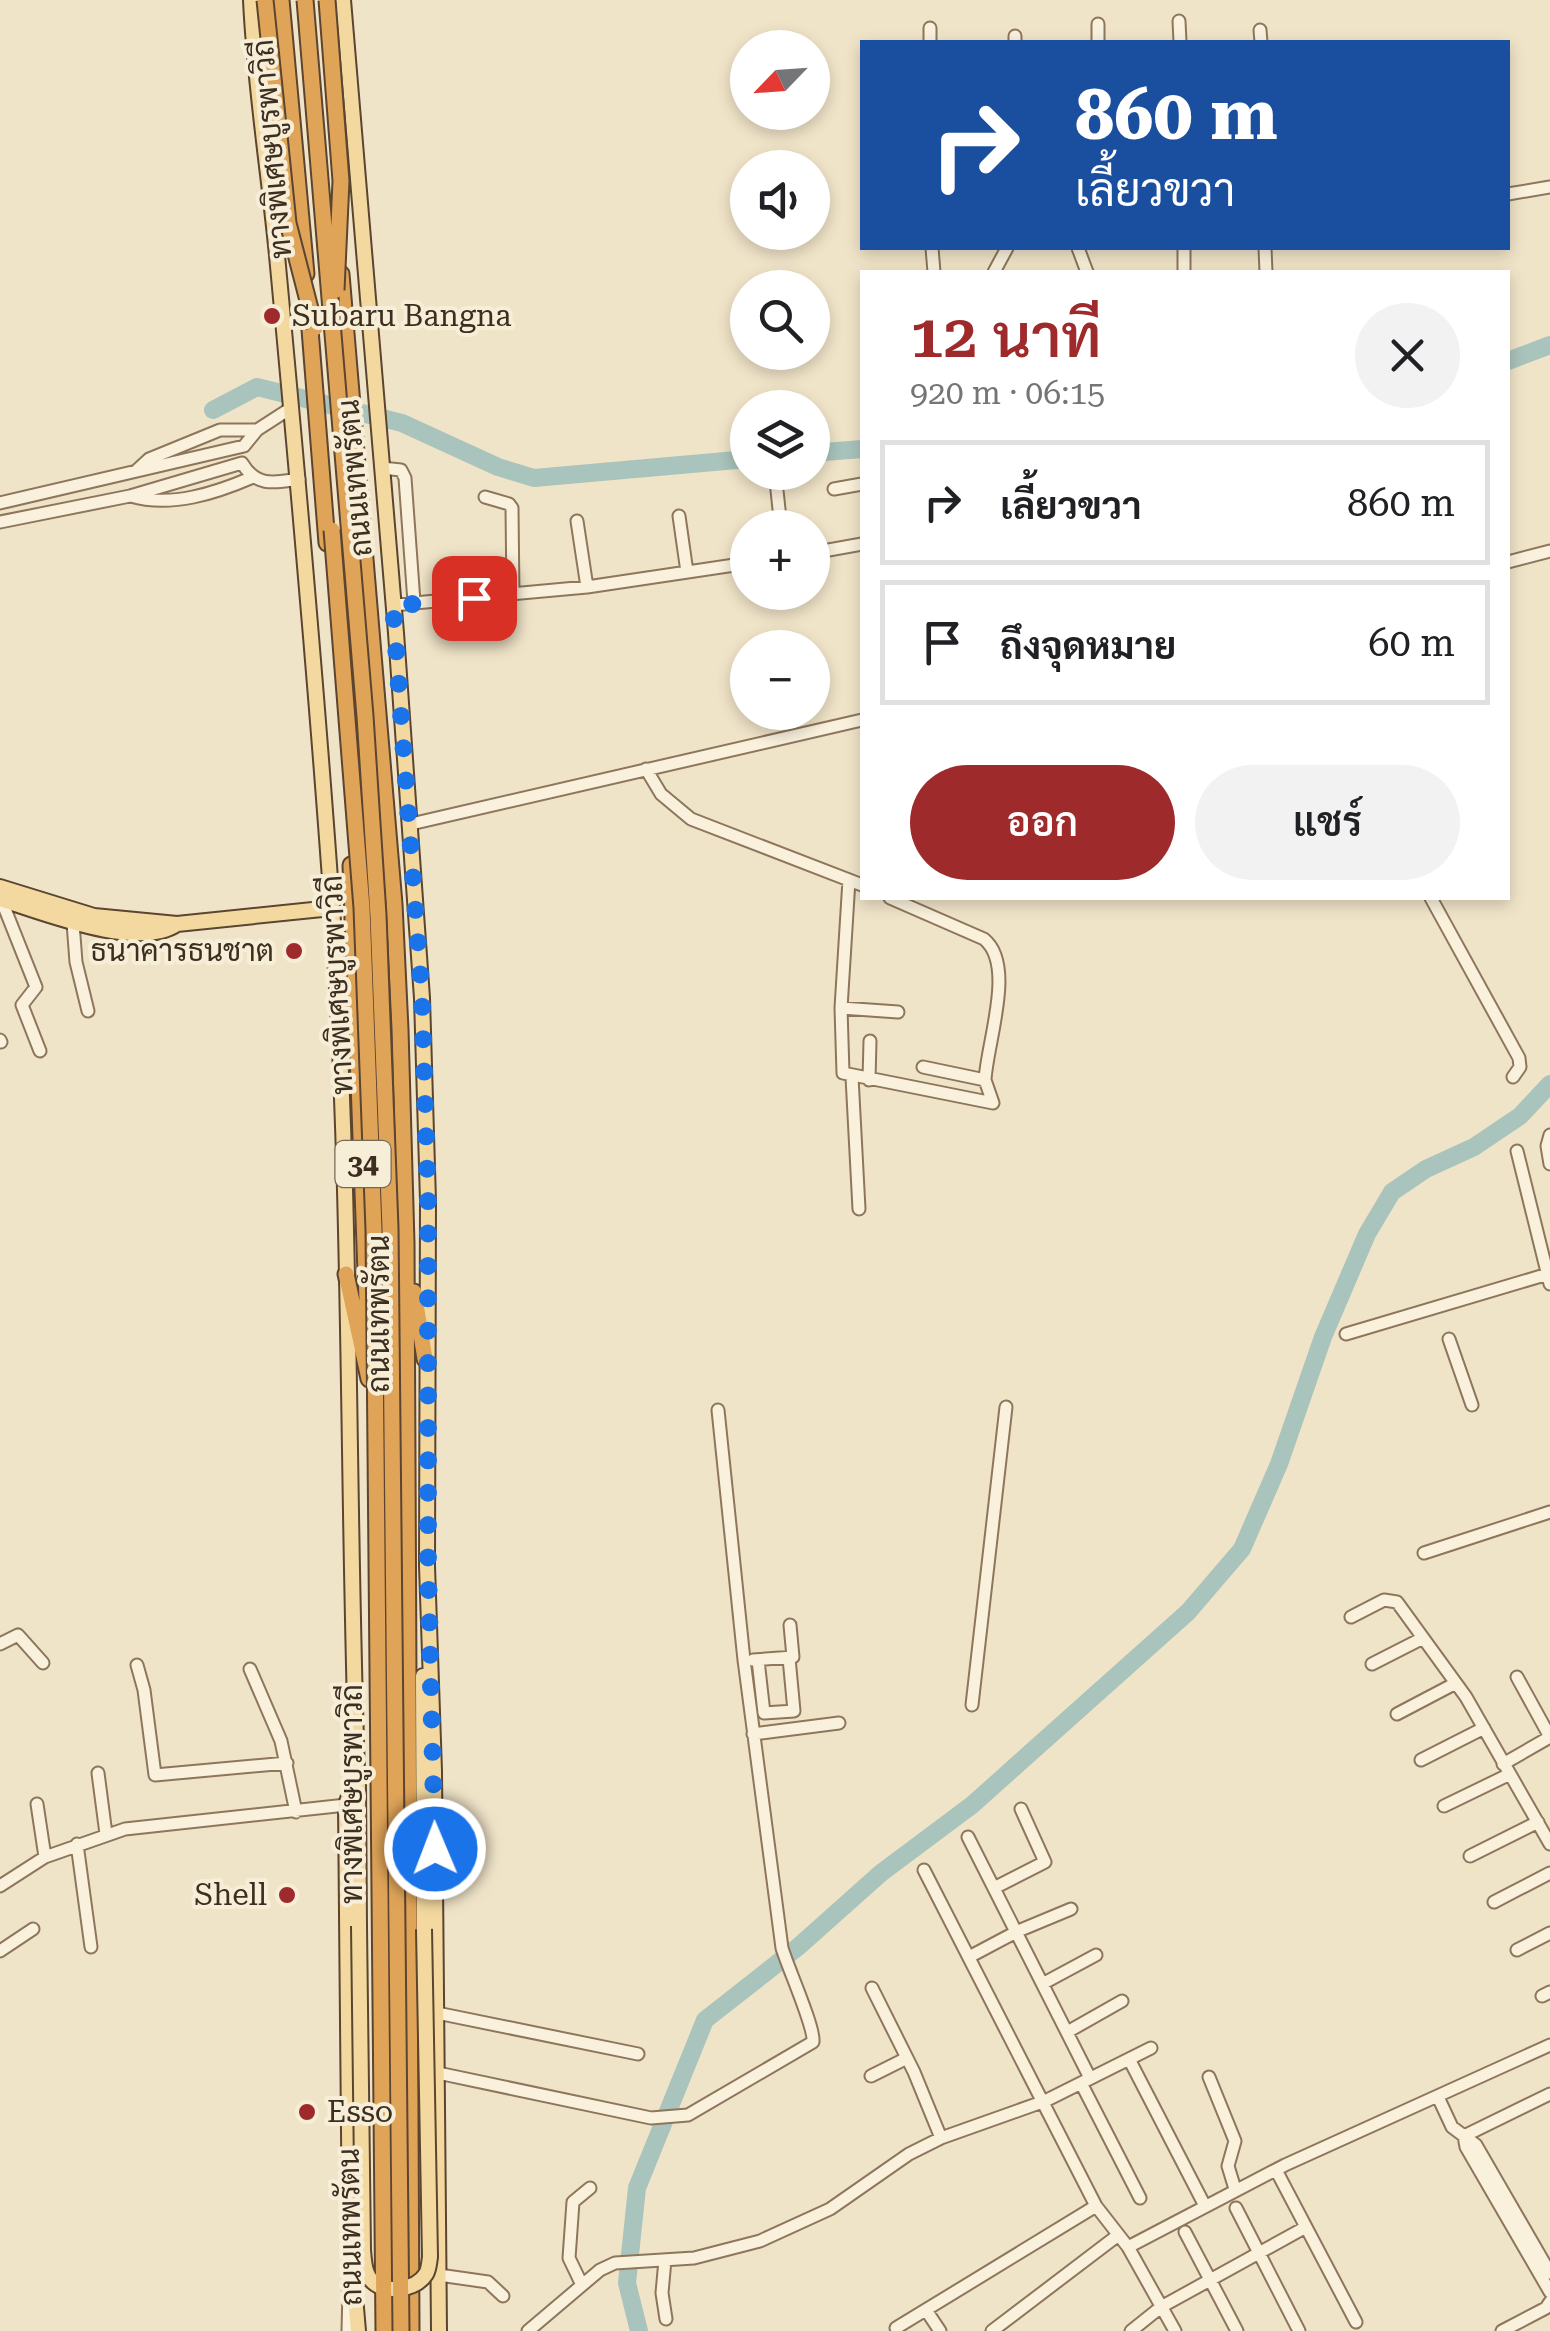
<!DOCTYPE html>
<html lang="th">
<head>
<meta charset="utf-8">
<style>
	body { margin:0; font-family:"Roboto Serif",Sarabun,serif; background:#f2f2f2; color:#202124; height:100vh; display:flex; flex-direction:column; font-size:38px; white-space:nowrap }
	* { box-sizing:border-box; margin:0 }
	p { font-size:32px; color:#757577 }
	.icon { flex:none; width:55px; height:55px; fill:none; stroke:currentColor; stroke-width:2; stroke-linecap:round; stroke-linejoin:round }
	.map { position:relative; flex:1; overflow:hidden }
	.sheet { position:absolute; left:860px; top:270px; width:650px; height:630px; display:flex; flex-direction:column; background:#fff; border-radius:0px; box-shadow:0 5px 15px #0003 }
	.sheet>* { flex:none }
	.top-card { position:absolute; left:860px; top:40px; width:650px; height:210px; border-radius:0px; box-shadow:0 5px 15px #0003; background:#1a4fa0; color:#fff; overflow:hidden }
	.needle { width:65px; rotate:245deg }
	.controls { position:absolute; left:730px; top:30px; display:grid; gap:20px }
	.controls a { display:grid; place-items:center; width:100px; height:100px; border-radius:50%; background:#fff; box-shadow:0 5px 15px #0003; font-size:50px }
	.pin { position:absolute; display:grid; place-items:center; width:85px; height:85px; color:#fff; margin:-42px; border-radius:20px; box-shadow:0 5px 15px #0006 }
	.me { position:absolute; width:110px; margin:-55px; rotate:359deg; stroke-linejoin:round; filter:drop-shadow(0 0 8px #0008) }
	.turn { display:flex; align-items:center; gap:35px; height:210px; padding:0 50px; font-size:45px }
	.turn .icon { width:130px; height:130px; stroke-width:2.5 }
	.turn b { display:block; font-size:70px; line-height:85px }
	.round { display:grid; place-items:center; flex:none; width:105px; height:105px; border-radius:52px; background:#f2f2f2 }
	.overview { display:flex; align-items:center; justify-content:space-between; height:170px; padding:0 50px }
	h1 { font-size:60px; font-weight:600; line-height:75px; color:#9e2a2b }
	.button { display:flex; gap:20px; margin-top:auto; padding:20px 50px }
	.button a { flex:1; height:115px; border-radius:60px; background:#9e2a2b; color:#fff; font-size:40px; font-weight:600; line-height:115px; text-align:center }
	.button a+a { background:#f2f2f2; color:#202124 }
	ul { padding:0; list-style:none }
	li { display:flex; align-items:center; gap:30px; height:125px; margin:0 20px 15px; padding:0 30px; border:5px solid #e0e0e0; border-radius:0px }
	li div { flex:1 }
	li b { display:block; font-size:38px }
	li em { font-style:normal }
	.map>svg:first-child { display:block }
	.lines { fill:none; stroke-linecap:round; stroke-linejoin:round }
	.river { stroke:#a9c4bc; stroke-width:18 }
	.minor-casing { stroke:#8d765c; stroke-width:15 }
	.major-casing { stroke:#5b4430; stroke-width:18 }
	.highway-casing { stroke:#5b4430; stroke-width:19 }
	.minor { stroke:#faf1dc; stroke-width:11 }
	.major { stroke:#f3d9a0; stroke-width:14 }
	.highway { stroke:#e0a458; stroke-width:15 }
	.major-bridge-casing { stroke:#5b4430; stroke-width:18; stroke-linecap:butt }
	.highway-bridge-casing { stroke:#5b4430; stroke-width:19; stroke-linecap:butt }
	.major-bridge { stroke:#f3d9a0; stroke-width:14 }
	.highway-bridge { stroke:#e0a458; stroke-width:15 }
	.route { stroke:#1a73e8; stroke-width:18; stroke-dasharray:0 32.4 }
	.poi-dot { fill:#9e2a2b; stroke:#f7eed8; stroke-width:4 }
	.labels { text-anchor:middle; stroke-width:8; stroke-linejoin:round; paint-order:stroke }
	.shield { fill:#f7eed8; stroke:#756857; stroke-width:2.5 }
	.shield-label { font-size:28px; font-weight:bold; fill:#3d2e20 }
	.street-label { font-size:30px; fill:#3d2e20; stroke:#f7eed8 }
	.poi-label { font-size:30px; fill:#3d2e20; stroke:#f7eed8; text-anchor:start }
</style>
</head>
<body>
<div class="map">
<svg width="1550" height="2331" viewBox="0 0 1550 2331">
	<rect width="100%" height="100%" fill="#f0e4c8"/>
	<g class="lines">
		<!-- river -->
		<path class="river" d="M1508 361 1550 345
			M213 410 257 387 402 423 498 467 534 478 748 459
			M812 453 862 449
			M639 2331 627 2283 637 2188 705 2020 798 1947 881 1873 972 1805 1188 1612 1242 1549 1279 1464 1323 1337 1367 1234 1392 1192 1426 1169 1474 1147 1520 1116 1550 1084"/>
		<!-- minor casing -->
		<g class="minor-casing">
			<path id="minor" d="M1179 21 1180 42
				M1098 24V42
				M930 28V42
				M1260 30 1261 42
				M1015 36V42
				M1508 194 1550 187
				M932 248 934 272
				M1078 248 1087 272
				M1184 248V272
				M1265 248 1266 272
				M994 272 1007 248
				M382 468 401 470 405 478 414 602
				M136 471 149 459 220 430H257
				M776 481 781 528
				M834 489 862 484
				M131 496C171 508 216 493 253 477
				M485 497 509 504 512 508 513 595
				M0 503 244 446 257 430 291 408
				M679 516 687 572
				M577 521 587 587
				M0 522 130 496 242 463C256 487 274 483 299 479
				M812 553 862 544
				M1508 562 1550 551
				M393 605 587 587 748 563
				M646 769 661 794 691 819 862 885
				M411 824 862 720
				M849 880 841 1008 843 1073 993 1103 985 1080
				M890 898 984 939C1016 965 987 1042 985 1080L923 1067
				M1431 898 1519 1058 1520 1067 1513 1077
				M1 899 36 987 22 1005 40 1051
				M73 923 76 962 88 1011
				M841 1008 898 1012
				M0 1040 1 1042
				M852 1077 859 1209
				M869 1080 870 1041
				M1550 1135 1547 1146 1550 1164
				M1517 1151 1550 1284
				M1346 1334 1548 1274
				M1449 1339 1472 1405
				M1424 1553 1550 1512
				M1351 1617 1384 1600 1397 1602 1466 1697 1550 1844
				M0 1644 18 1635 43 1663
				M753 1660 793 1657 790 1625
				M758 1660 764 1713 794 1711 789 1658
				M1372 1664 1423 1638
				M137 1665 144 1690 155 1775 287 1763
				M250 1669 281 1741 296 1812
				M1517 1677 1550 1737
				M972 1705 1006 1407
				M1397 1714 1456 1683
				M753 1734 839 1723
				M1421 1760 1484 1728
				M1503 1764 1550 1737
				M98 1773 106 1834
				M37 1804 45 1857
				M1444 1806 1510 1774
				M968 1837 1090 2078
				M77 1844 91 1947
				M1470 1856 1538 1822
				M924 1870 1096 2206 1128 2247 1175 2331
				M0 1886 45 1857 125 1829 346 1805
				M994 1888 1045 1862 1021 1809
				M1494 1902 1550 1873
				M1517 1950 1550 1933
				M0 1951 33 1929
				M969 1957 1018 1931 1071 1909
				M1044 1983 1096 1955
				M872 1988 914 2072 941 2138
				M1542 1996 1550 1992
				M437 2013 638 2054
				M1069 2031 1122 2001
				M1129 2059 1205 2206
				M438 2073 651 2118 688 2115 813 2042C815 2028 788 1968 782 1948L744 1660 718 1410
				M871 2076 907 2058
				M1209 2077 1235 2141 1228 2166 1235 2189
				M1081 2083 1140 2198
				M1550 2094 1464 2136 1466 2147 1550 2292
				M1438 2097 1452 2127 1476 2145 1550 2273
				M1276 2170 1356 2322
				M1236 2208 1299 2331
				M1185 2232 1237 2331
				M1128 2247 1285 2165 1550 2045
				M665 2260 662 2293 666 2319
				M439 2275 488 2282 503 2296
				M582 2285 569 2258 573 2202 590 2188
				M926 2310 940 2331
				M896 2328 1096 2206
				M348 2331 349 2290
				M528 2331 600 2270 615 2263 694 2258 760 2241 830 2209 909 2154 941 2138 1045 2101 1151 2048
				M992 2331 1117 2236
				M1131 2331 1161 2307 1306 2227
				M1502 2331 1546 2308 1550 2302"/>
		</g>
		<!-- major casing -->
		<g class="major-casing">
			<path id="major" d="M251 0C255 89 270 177 278 266 298 480 317 693 332 907 352 1195 347 1484 357 1772L346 1805 350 2238 358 2331
				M343 0 396 633 422 998 428 1201 427 1566 434 1771 439 2331
				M0 887 94 916 177 924 332 908
				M0 899C42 912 138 951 177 924
				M423 1676 424 1929
				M358 1782 359 1926"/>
		</g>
		<!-- highway casing -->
		<g class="highway-casing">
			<path id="highway" d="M281 0 306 274
				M341 274 394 904 400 1029 406 1243 411 2331
				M309 317 327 543
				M351 865 368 1327
				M346 1274 369 1379
				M414 1292 425 1359"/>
		</g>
		<!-- minor -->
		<use href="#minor" class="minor"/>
		<!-- major -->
		<use href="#major" class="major"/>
		<!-- highway -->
		<use href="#highway" class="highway"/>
		<!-- major-bridge casing -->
		<g class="major-bridge-casing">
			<path id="major-bridge" d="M359 1926 363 2250C364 2260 364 2274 373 2282 386 2294 416 2290 426 2274 429 2269 429 2263 430 2257L424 1929"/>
		</g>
		<!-- highway-bridge casing -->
		<g class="highway-bridge-casing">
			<path id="highway-bridge" d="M265 0 288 223 315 328
				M305 0 365 716 378 915 390 1228 401 2331
				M327 0 341 181 336 290
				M332 530 362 908 374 1230 384 2331"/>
		</g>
		<!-- major-bridge -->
		<use href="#major-bridge" class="major-bridge"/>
		<!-- highway-bridge -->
		<use href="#highway-bridge" class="highway-bridge"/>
	</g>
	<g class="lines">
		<!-- route -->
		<path class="route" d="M435 1849 428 1566V1201L422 998 393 606 474 598"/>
	</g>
	<!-- markers -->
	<g class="poi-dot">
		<circle cx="272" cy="316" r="10"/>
		<circle cx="294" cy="951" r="10"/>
		<circle cx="287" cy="1895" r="10"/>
		<circle cx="307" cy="2112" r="10"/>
	</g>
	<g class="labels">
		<!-- shield labels -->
		<rect class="shield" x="335.5" y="1141" width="55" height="46" rx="8"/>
		<g class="shield-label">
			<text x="363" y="1174">34</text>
		</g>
		<!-- street labels -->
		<g class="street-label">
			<text transform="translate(272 149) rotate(-95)" y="10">ทางพิเศษบูรพาวิถี</text>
			<text transform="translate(355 478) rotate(-95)" y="10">ถนนเทพรัตน</text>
			<text transform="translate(337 985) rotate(-93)" y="10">ทางพิเศษบูรพาวิถี</text>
			<text transform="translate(379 1314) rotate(-90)" y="10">ถนนเทพรัตน</text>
			<text transform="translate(352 1794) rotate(-90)" y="10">ทางพิเศษบูรพาวิถี</text>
			<text transform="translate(350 2227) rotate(-91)" y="10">ถนนเทพรัตน</text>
		</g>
		<!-- poi labels -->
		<g class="poi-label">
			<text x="292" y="326">Subaru Bangna</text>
			<text x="274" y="961" text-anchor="end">ธนาคารธนชาต</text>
			<text x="267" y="1905" text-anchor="end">Shell</text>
			<text x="327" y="2122">Esso</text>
		</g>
	</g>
</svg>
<div class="controls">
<a><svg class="needle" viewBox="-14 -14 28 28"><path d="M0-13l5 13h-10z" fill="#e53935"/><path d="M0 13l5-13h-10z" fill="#757577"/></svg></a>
<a><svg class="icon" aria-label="sound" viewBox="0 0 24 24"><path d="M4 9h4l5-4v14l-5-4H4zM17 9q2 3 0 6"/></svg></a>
<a><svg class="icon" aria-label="search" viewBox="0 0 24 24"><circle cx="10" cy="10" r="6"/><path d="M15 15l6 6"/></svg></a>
<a><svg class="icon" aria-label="layers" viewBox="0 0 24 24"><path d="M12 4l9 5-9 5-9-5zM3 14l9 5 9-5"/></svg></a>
<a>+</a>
<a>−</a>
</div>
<div class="pin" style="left:474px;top:598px;background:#d93025"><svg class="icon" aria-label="arrive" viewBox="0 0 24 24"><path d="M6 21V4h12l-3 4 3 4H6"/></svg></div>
<svg class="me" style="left:435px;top:1849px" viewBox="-20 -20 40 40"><circle r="17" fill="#1a73e8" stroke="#fff" stroke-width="3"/><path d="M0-11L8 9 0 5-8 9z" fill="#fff"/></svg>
<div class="top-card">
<div class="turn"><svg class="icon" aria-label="right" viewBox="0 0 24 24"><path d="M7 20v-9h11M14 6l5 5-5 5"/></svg><div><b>860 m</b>เลี้ยวขวา</div></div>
</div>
<section class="sheet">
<div class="overview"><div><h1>12 นาที</h1><p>920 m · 06:15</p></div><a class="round"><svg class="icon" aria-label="close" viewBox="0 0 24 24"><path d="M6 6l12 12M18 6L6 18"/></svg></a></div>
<ul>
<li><svg class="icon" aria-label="right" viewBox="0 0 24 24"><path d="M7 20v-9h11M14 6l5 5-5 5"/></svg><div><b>เลี้ยวขวา</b></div><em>860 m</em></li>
<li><svg class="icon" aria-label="arrive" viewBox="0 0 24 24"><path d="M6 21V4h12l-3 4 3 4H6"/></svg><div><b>ถึงจุดหมาย</b></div><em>60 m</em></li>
</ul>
<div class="button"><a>ออก</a><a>แชร์</a></div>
</section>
</div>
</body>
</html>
